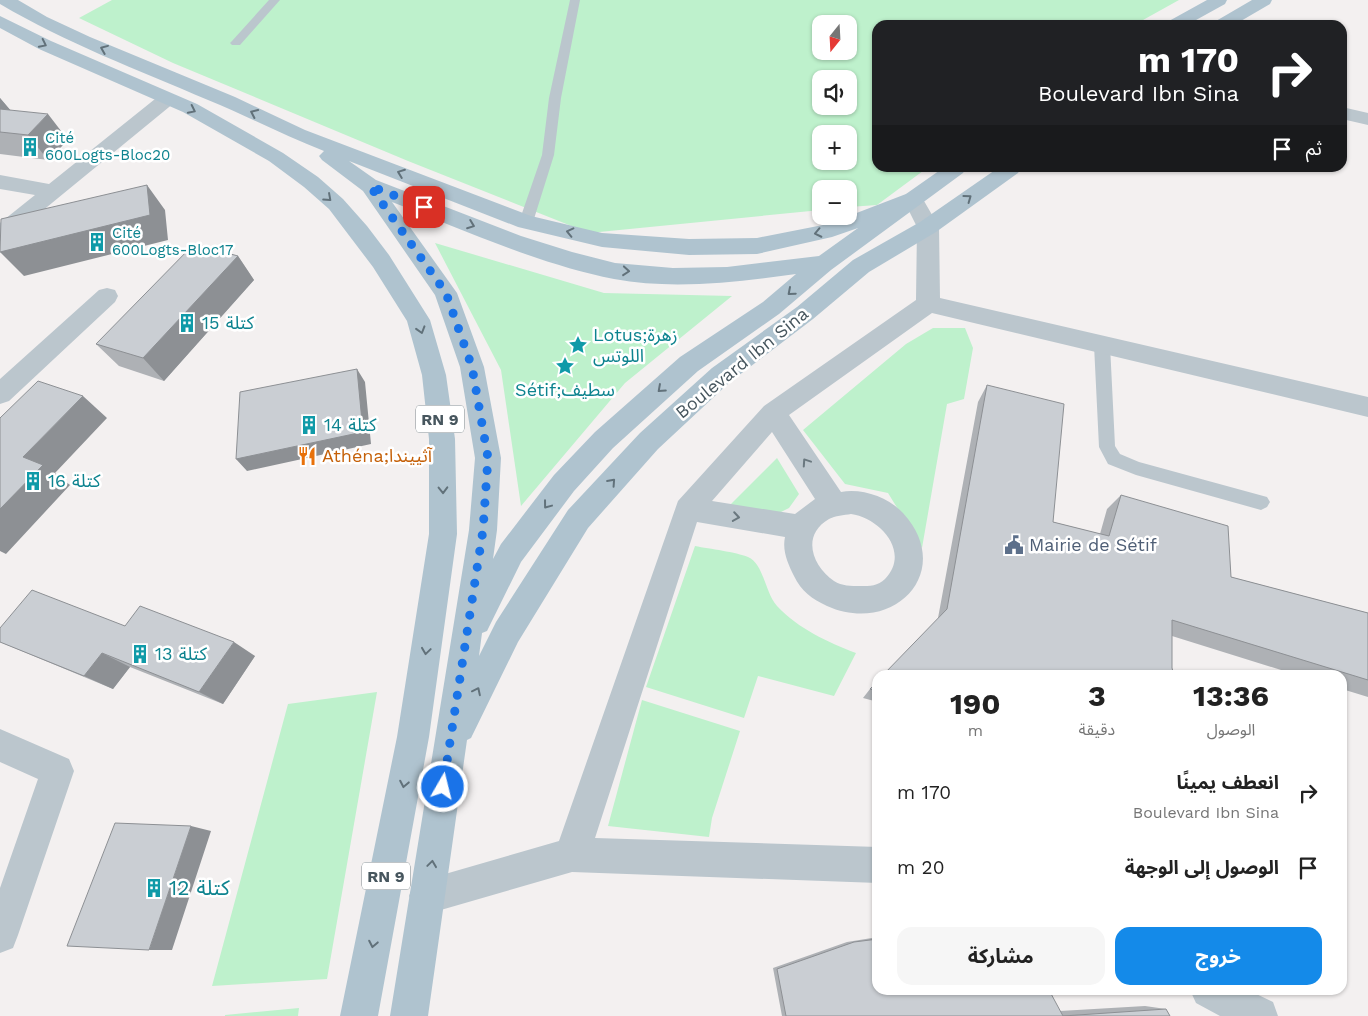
<!DOCTYPE html>
<html lang="ar">
<head>
<meta charset="utf-8">
<style>
	body { margin:0; font-family:"Work Sans","Noto Sans Arabic",sans-serif; background:#f6f6f6; color:#222; direction:rtl; height:100vh; display:flex; flex-direction:column; font-size:19px; white-space:nowrap }
	* { box-sizing:border-box; margin:0 }
	p { font-size:16px; color:#767676 }
	.icon { flex:none; width:28px; height:28px; fill:none; stroke:currentColor; stroke-width:2; stroke-linecap:round; stroke-linejoin:round }
	.map { position:relative; flex:1; overflow:hidden; direction:ltr }
	.panel { position:absolute; left:872px; top:670px; width:475px; height:325px; display:flex; flex-direction:column; background:#fff; border-radius:15px; box-shadow:0 1px 4px #0004; direction:rtl }
	.panel>* { flex:none }
	.top-card { position:absolute; left:872px; top:20px; width:475px; height:152px; border-radius:15px; box-shadow:0 1px 4px #0004; direction:rtl; background:#202124; color:#fff; overflow:hidden }
	.needle { width:32px; rotate:198deg }
	.controls { position:absolute; left:812px; top:15px; display:grid; gap:10px }
	.controls a { display:grid; place-items:center; width:45px; height:45px; border-radius:10px; background:#fff; box-shadow:0 1px 4px #0004; font-size:25px }
	.pin { position:absolute; display:grid; place-items:center; width:42px; height:42px; color:#fff; margin:-21px; border-radius:10px; box-shadow:0 2px 8px #0006 }
	.me { position:absolute; width:55px; margin:-28px; rotate:8deg; stroke-linejoin:round; filter:drop-shadow(0 0 4px #0008) }
	.turn { display:flex; align-items:center; gap:18px; height:105px; padding:0 25px; font-size:22px }
	.turn .icon { width:65px; height:65px; stroke-width:2.5 }
	.turn b { display:block; font-size:35px; line-height:42px }
	.then { display:flex; align-items:center; height:48px; padding:0 25px; background:#0003; gap:10px; font-size:19px }
	.eta { display:flex; justify-content:space-evenly; align-items:center; height:85px; text-align:center }
	.eta b { font-size:30px; font-weight:700; line-height:35px }
	.cta { display:flex; gap:10px; margin-top:auto; padding:10px 25px }
	.cta a { flex:1; height:58px; border-radius:15px; background:#148ae9; color:#fff; font-size:20px; font-weight:700; line-height:58px; text-align:center }
	.cta a+a { background:#f6f6f6; color:#222 }
	ul { padding:0; list-style:none }
	li { display:flex; align-items:center; gap:15px; height:75px; padding:0 25px }
	li div { flex:1 }
	li b { display:block; font-size:19px }
	li em { font-style:normal }
	.map>svg:first-child { display:block }
	.green { fill:#bef1cc; fill-rule:evenodd }
	.lines { fill:none; stroke-linecap:round; stroke-linejoin:round }
	.lane { fill:#bbc6cd; fill-rule:evenodd }
	.street { fill:#bbc6cd; fill-rule:evenodd }
	.primary { fill:#afc3cf; fill-rule:evenodd }
	.wall { fill:#aeb1b5 }
	.shaded-wall { fill:#8d9094 }
	.building { fill:#caced3; stroke:#8d9094 }
	.oneway { stroke:#61717a }
	.oneway2 { stroke:#6a787f }
	.route { stroke:#1a73e8; stroke-width:9; stroke-dasharray:0 16.2 }
	.labels { text-anchor:middle; stroke-width:5; stroke-linejoin:round; paint-order:stroke }
	.far-culture-label { font-size:15px; fill:#0d838f; stroke:#fff; text-anchor:start }
	.shield { fill:#fff; stroke:#7e898e; stroke-width:1 }
	.shield-label { font-size:16px; font-weight:bold; fill:#47565e }
	.culture-label { font-size:18px; fill:#0d838f; stroke:#fff; text-anchor:start }
	.street-label { font-size:18px; fill:#47565e; stroke:#fff }
	.food-label { font-size:18px; fill:#c56008; stroke:#fff; text-anchor:start }
	.service-label { font-size:18px; fill:#4e5e75; stroke:#fff; text-anchor:start }
	.near-culture-label { font-size:21px; fill:#0d838f; stroke:#fff; text-anchor:start }
</style>
</head>
<body>
<div class="map">
<svg width="1368" height="1016" viewBox="0 0 1368 1016">
	<rect width="100%" height="100%" fill="#f3f0f0"/>
	<!-- green -->
	<path class="green" d="M112 0H1179L1134 25H878V168H927L877 205 849 207V189H821V210L589 233 408 161 173 63 79 18ZM821 24H849V51H821ZM821 79H849V106H821ZM821 134H849V161H821Z
		M435 243 604 293 732 296 625 383 521 506 501 370Z
		M933 328H965L973 348 964 399 947 404 922 548 888 493 845 484 803 430 906 344Z
		M777 458 799 494 789 508 775 515 727 508Z
		M695 546C710 549 736 552 748 557 764 564 765 593 777 606 799 629 827 642 856 653L834 696 758 676 744 718 646 687Z
		M377 692 327 979 212 986 288 704Z
		M642 700 740 731 712 818 709 837 608 826Z
		M299 1008 298 1016H225V1015Z"/>
	<g class="lines">
		<!-- lane -->
		<path class="lane" d="M269 0H280L240 45H232L230 43 232 41Z
			M570 0H580L561 98 554 155 533 222 531 225H521L519 222 542 155 549 98Z
			M1102 339 1107 341 1110 345 1115 446 1120 454 1139 462 1267 497 1270 502 1267 507 1261 510 1136 475 1108 464 1099 447 1094 345 1097 341Z"/>
		<!-- street -->
		<path class="street" d="M167 93 174 95 176 99 174 103 8 239 0 241V223L35 195 0 189V175L49 184 160 95Z
			M1342 107 1368 113V125L1342 119Z
			M913 192 920 194 939 227 940 298 1368 397V417L932 313 789 415 841 492C862 488 888 497 903 513 956 571 894 636 827 606 812 599 801 591 794 576 788 564 782 551 785 537L697 522 595 838 878 847V883L572 872 427 914 414 909 409 896 414 883 559 841 678 501 764 406 916 300 917 227 903 199 906 194ZM772 432 815 499 795 514 712 501ZM851 514C880 518 911 552 885 579 878 586 870 586 860 586 851 586 842 586 834 581 812 566 801 535 829 519 835 516 844 515 851 514Z
			M107 288 115 290 118 296 115 302 9 401 0 404V379L99 290Z
			M0 729 69 759 74 771 18 935 13 948 0 953V888L38 779 0 762Z
			M1190 990H1248L1273 1002 1278 1016H1220L1196 1003Z"/>
		<!-- primary -->
		<path class="primary" d="M0 0H18L47 17 90 37 235 97 305 130 531 216 602 233 689 239 757 238 828 224 906 194 943 168H966L963 173 831 270 779 314 698 371 613 448 574 491 521 562 487 631 482 633 479 656 496 622 568 510 640 433 712 368 797 307 853 260 920 222 998 168H1021L1018 173 936 232 869 272 813 319 730 382 658 449 588 528 518 642 471 738 467 740 428 1016H390L469 530 475 458 460 367 435 295 363 191 322 160 319 156 324 151C285 136 247 116 208 100 138 70 66 43 0 4ZM349 161 518 227 602 247 689 255 757 254 832 237 858 228 819 256 727 267 673 268 615 263 572 252 521 236 376 180ZM392 202C464 230 538 264 614 279 674 290 736 282 796 274L763 302 680 357 595 432 554 475 501 544 493 559 497 530 501 458 484 367 457 293Z
			M1207 0H1227L1225 4 1187 25H1166L1169 21Z
			M1252 0H1272L1270 4 1234 25H1213L1216 21Z
			M0 16 51 41 197 104 283 153 318 177 343 199 367 226 389 255 430 320 446 375 455 439 457 534 429 737 378 1016H340L397 737 429 534V439L422 375 407 321 373 267 329 209 304 187 269 161 183 112 39 49 0 28Z"/>
	</g>
	<!-- wall -->
	<path class="wall" d="M0 98 10 110 68 140 48 160 0 154Z
		M238 256 254 280 164 381 119 366 96 344Z
		M987 385 1053 522 1100 534 1107 509 1121 495 1231 577 1368 613V697L1342 689V675H1297L1172 636V668L938 618 978 402Z
		M125 626 255 656 223 704 130 667 113 689 0 642Z
		M878 681V702L863 698 870 689Z
		M878 937V990L1060 1011 1145 1006 1166 1009 1170 1016H782L773 968 847 942Z"/>
	<!-- shaded-wall -->
	<path class="shaded-wall" d="M0 98 18 119 0 127Z
		M48 114 68 140 48 160 28 135Z
		M147 185 165 210 168 240 24 276 0 252Z
		M238 256 254 280 164 381 143 358Z
		M357 369 365 382 371 444 247 471 236 459Z
		M83 396 107 418 55 473 70 485 6 554 0 551V509L23 457Z
		M234 642 255 656 223 704 199 692Z
		M102 653 130 667 113 689 84 676Z
		M191 826 211 831 172 950H149Z"/>
	<!-- building -->
	<path class="building" d="M0 109 48 114 28 135 0 132Z
		M147 185 150 215 0 252 1 219Z
		M194 244 238 256 143 358 96 344Z
		M357 369 363 432 236 459 240 392Z
		M38 381 83 396 23 457 43 465 0 509V418Z
		M987 385 1064 404 1053 522 1109 536 1121 495 1228 526 1231 577 1368 613V680L1172 620V668L1174 675H883L947 609Z
		M32 590 125 626 140 606 234 642 199 692 102 653 84 676 0 642V628Z
		M878 681V691L870 689Z
		M115 823 191 826 149 950 67 946Z
		M878 939V990H1049L1063 1016 1166 1009 1170 1016H786L777 969 854 942Z"/>
	<!-- one-way arrows -->
	<defs><path id="oneway-chevron" d="M-2-3.5L2.5 0L-2 3.5" fill="none" stroke-width="1.6" stroke-linecap="round" stroke-linejoin="round" transform="scale(1.25)"/></defs>
	<g class="oneway">
		<use href="#oneway-chevron" transform="translate(43 44) rotate(26)"/>
		<use href="#oneway-chevron" transform="translate(104 49) rotate(-158)"/>
		<use href="#oneway-chevron" transform="translate(192 110) rotate(26)"/>
		<use href="#oneway-chevron" transform="translate(254 113) rotate(-155)"/>
		<use href="#oneway-chevron" transform="translate(401 173) rotate(-159)"/>
		<use href="#oneway-chevron" transform="translate(328 198) rotate(42)"/>
		<use href="#oneway-chevron" transform="translate(968 198) rotate(-36)"/>
		<use href="#oneway-chevron" transform="translate(471 225) rotate(21)"/>
		<use href="#oneway-chevron" transform="translate(570 232) rotate(-167)"/>
		<use href="#oneway-chevron" transform="translate(818 233) rotate(168)"/>
		<use href="#oneway-chevron" transform="translate(626 271) rotate(5)"/>
		<use href="#oneway-chevron" transform="translate(791 292) rotate(139)"/>
		<use href="#oneway-chevron" transform="translate(421 330) rotate(73)"/>
		<use href="#oneway-chevron" transform="translate(661 389) rotate(138)"/>
		<use href="#oneway-chevron" transform="translate(612 482) rotate(-48)"/>
		<use href="#oneway-chevron" transform="translate(443 490) rotate(89)"/>
		<use href="#oneway-chevron" transform="translate(547 505) rotate(127)"/>
		<use href="#oneway-chevron" transform="translate(426 651) rotate(98)"/>
		<use href="#oneway-chevron" transform="translate(477 691) rotate(-64)"/>
		<use href="#oneway-chevron" transform="translate(404 784) rotate(101)"/>
		<use href="#oneway-chevron" transform="translate(432 864) rotate(-82)"/>
		<use href="#oneway-chevron" transform="translate(373 944) rotate(101)"/>
	</g>
	<g class="oneway2">
		<use href="#oneway-chevron" transform="translate(806 462) rotate(-124)"/>
		<use href="#oneway-chevron" transform="translate(736 517) rotate(9)"/>
	</g>
	<g class="lines">
		<!-- route -->
		<path class="route" d="M424 207 370 186 446 293 472 367 488 458 483 530 443 787"/>
	</g>
	<!-- icons -->
	<defs>
		<g id="building-bare" transform="scale(1.5)"><path d="M-4-6H4V6H1V3H-1V6H-4ZM-2.5-4.3h1.7v1.8h-1.7ZM.8-4.3h1.7v1.8H.8ZM-2.5-1h1.7V.8h-1.7ZM.8-1h1.7V.8H.8Z" fill="#0f9aa8" stroke="#fff" stroke-width="2.5" paint-order="stroke"/></g>
		<g id="sight-bare" transform="scale(1.5)"><path d="M0-6L1.8-2.2L6-1.7L2.9 1.2L3.7 5.4L0 3.3L-3.7 5.4L-2.9 1.2L-6-1.7L-1.8-2.2Z" fill="#0f9aa8" stroke="#fff" stroke-width="2.5" paint-order="stroke"/></g>
		<g id="restaurant-bare" transform="scale(1.5)"><path d="M-5-6h1v4h1v-4h1v4h1v-4h1v5L-1.5 .5V6h-2V.5L-5-1ZM5-6V6H3V1.5H1.5Q1.5-4 5-6Z" fill="#e8710a" stroke="#fff" stroke-width="2.5" paint-order="stroke"/></g>
		<g id="civic-bare" transform="scale(1.5)"><path d="M-.6-6.5H3V-4.5H.6V-3L4-1V1h2V6H-6V1h2V-1L-.6-3ZM-1.2 2.5V6h2.4V2.5Z" fill="#5c6f8a" stroke="#fff" stroke-width="2.5" paint-order="stroke"/></g>
	</defs>
	<g fill-rule="evenodd">
		<use href="#building-bare" x="30" y="147"/>
		<use href="#building-bare" x="97" y="242"/>
		<use href="#building-bare" x="187" y="323"/>
		<use href="#sight-bare" x="578" y="345"/>
		<use href="#sight-bare" x="565" y="366"/>
		<use href="#building-bare" x="309" y="425"/>
		<use href="#restaurant-bare" x="307" y="456"/>
		<use href="#building-bare" x="33" y="481"/>
		<use href="#civic-bare" x="1014" y="545"/>
		<use href="#building-bare" x="140" y="654"/>
		<use href="#building-bare" x="154" y="888"/>
	</g>
	<g class="labels">
		<!-- far-culture labels -->
		<g class="far-culture-label">
			<text x="45" y="143">Cité<tspan x="45" dy="17">600Logts-Bloc20</tspan></text>
			<text x="112" y="238">Cité<tspan x="112" dy="17">600Logts-Bloc17</tspan></text>
		</g>
		<!-- shield labels -->
		<g class="shield">
			<rect x="416" y="405.5" width="48" height="27" rx="4"/>
			<rect x="362" y="862.5" width="48" height="27" rx="4"/>
		</g>
		<g class="shield-label">
			<text x="440" y="425">RN 9</text>
			<text x="386" y="882">RN 9</text>
		</g>
		<!-- culture labels -->
		<g class="culture-label">
			<text x="202" y="329">كتلة 15</text>
			<text x="593" y="341">Lotus;زهرة<tspan x="593" dy="21">اللوتس</tspan></text>
			<text x="565" y="396" text-anchor="middle">Sétif;سطيف</text>
			<text x="324" y="431">كتلة 14</text>
			<text x="48" y="487">كتلة 16</text>
			<text x="155" y="660">كتلة 13</text>
		</g>
		<!-- street labels -->
		<g class="street-label">
			<text transform="translate(742 363) rotate(-39)" y="6">Boulevard Ibn Sina</text>
		</g>
		<!-- food labels -->
		<g class="food-label">
			<text x="322" y="462">Athéna;آثييندا</text>
		</g>
		<!-- service labels -->
		<g class="service-label">
			<text x="1029" y="551">Mairie de Sétif</text>
		</g>
		<!-- near-culture labels -->
		<g class="near-culture-label">
			<text x="169" y="895">كتلة 12</text>
		</g>
	</g>
</svg>
<div class="controls">
<a><svg class="needle" viewBox="-14 -14 28 28"><path d="M0-13l5 13h-10z" fill="#e53935"/><path d="M0 13l5-13h-10z" fill="#767676"/></svg></a>
<a><svg class="icon" aria-label="sound" viewBox="0 0 24 24"><path d="M4 9h4l5-4v14l-5-4H4zM17 9q2 3 0 6"/></svg></a>
<a>+</a>
<a>−</a>
</div>
<div class="pin" style="left:424px;top:207px;background:#d93025"><svg class="icon" aria-label="arrive" viewBox="0 0 24 24"><path d="M6 21V4h12l-3 4 3 4H6"/></svg></div>
<svg class="me" style="left:443px;top:787px" viewBox="-20 -20 40 40"><circle r="17" fill="#1a73e8" stroke="#fff" stroke-width="3"/><path d="M0-11L8 9 0 5-8 9z" fill="#fff"/></svg>
<div class="top-card">
<div class="turn"><svg class="icon" aria-label="right" viewBox="0 0 24 24"><path d="M7 20v-9h11M14 6l5 5-5 5"/></svg><div><b>170 m</b>Boulevard Ibn Sina</div></div>
<div class="then">ثم<svg class="icon" aria-label="arrive" viewBox="0 0 24 24"><path d="M6 21V4h12l-3 4 3 4H6"/></svg></div>
</div>
<section class="panel">
<div class="eta">
<div><b>13:36</b><p>الوصول</p></div>
<div><b>3</b><p>دقيقة</p></div>
<div><b>190</b><p>m</p></div>
</div>
<ul>
<li><svg class="icon" aria-label="right" viewBox="0 0 24 24"><path d="M7 20v-9h11M14 6l5 5-5 5"/></svg><div><b>انعطف يمينًا</b><p>Boulevard Ibn Sina</p></div><em>170 m</em></li>
<li><svg class="icon" aria-label="arrive" viewBox="0 0 24 24"><path d="M6 21V4h12l-3 4 3 4H6"/></svg><div><b>الوصول إلى الوجهة</b></div><em>20 m</em></li>
</ul>
<div class="cta"><a>خروج</a><a>مشاركة</a></div>
</section>
</div>
</body>
</html>
